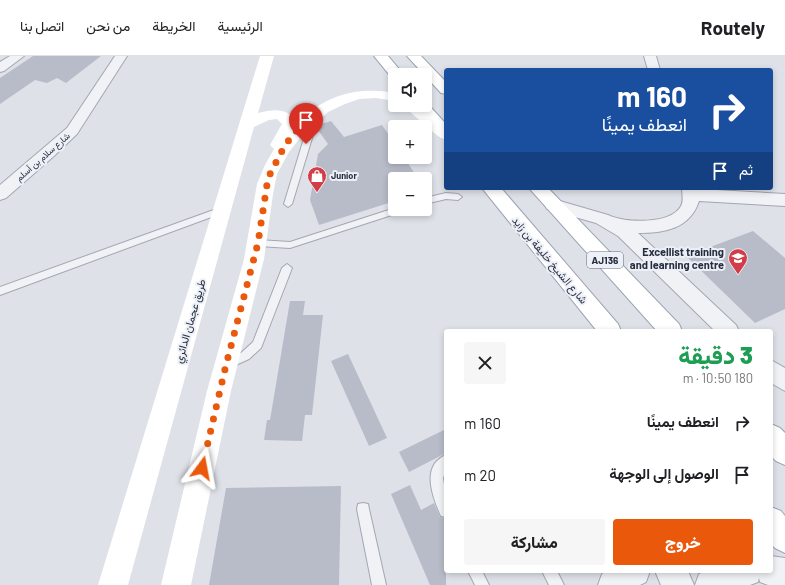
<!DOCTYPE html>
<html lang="ar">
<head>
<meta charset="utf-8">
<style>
	body { margin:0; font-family:Barlow,Vazirmatn,sans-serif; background:#f6f6f6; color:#202124; direction:rtl; height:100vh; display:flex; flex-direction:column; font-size:15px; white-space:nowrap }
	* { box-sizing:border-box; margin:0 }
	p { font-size:13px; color:#757577 }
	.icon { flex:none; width:22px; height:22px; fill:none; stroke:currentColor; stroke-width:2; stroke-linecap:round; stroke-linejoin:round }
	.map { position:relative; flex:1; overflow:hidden; direction:ltr }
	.drawer { position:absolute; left:444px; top:273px; width:329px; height:244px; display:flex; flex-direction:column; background:#fff; border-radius:4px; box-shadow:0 2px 6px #0003; direction:rtl }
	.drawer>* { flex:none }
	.hud { position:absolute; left:444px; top:12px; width:329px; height:122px; border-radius:4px; box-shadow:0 2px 6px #0003; direction:rtl; background:#1a4fa0; color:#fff; overflow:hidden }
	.buttons { position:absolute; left:388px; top:12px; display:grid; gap:8px }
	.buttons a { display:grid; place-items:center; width:44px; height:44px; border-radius:4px; background:#fff; box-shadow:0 2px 6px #0003; font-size:20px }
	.pin { position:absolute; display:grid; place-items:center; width:34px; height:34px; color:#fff; margin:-41px -17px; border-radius:50% 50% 50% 0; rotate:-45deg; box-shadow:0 0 4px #0007 }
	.pin .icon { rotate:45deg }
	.me { position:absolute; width:44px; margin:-22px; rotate:13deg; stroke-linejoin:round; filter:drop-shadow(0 0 3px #0008) }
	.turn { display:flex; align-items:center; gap:14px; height:84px; padding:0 20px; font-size:18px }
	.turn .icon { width:52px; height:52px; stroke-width:2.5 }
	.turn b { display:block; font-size:28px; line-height:34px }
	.then { display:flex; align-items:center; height:38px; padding:0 20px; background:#0003; gap:8px; font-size:15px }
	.round { display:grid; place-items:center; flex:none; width:42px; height:42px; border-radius:4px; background:#f6f6f6 }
	.headline { display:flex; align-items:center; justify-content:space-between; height:68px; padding:0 20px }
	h1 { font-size:24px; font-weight:800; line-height:30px; color:#1e9e55 }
	.button { display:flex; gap:8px; margin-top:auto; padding:8px 20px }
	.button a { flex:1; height:46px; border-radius:4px; background:#ea580c; color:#fff; font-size:16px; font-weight:800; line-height:46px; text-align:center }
	.button a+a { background:#f6f6f6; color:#202124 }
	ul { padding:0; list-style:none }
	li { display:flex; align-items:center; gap:12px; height:52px; padding:0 20px }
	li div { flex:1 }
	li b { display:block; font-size:15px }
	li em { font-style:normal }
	header { display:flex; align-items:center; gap:24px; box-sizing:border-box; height:56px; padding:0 20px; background:#fff; border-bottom:1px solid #e0e0e0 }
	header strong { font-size:19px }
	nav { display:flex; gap:22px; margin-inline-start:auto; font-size:14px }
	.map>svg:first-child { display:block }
	.building { fill:#b8bcc8 }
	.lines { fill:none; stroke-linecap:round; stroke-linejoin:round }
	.service-casing { stroke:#a3a7b2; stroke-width:2 }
	.minor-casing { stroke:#a3a7b2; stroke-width:2 }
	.tertiary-casing { stroke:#a3a7b2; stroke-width:2 }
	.primary-casing { stroke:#9da4b4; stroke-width:2 }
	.service { fill:#f0f2f6; fill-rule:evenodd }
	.minor { fill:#f0f2f6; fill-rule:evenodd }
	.tertiary { fill:#f0f2f6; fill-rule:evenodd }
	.secondary { fill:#fff; fill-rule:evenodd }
	.primary { fill:#fff; fill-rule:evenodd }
	.route { stroke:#ea580c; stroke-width:7; stroke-dasharray:0 12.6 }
	.labels { text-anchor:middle; stroke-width:4; stroke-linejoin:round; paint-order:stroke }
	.far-street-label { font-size:9px; fill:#262d3f; stroke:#edf0f6 }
	.far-poi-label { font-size:9px; font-weight:bold; fill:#262d3f; stroke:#edf0f6; text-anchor:start }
	.shield { fill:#edf0f6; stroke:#626876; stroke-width:1 }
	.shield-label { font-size:10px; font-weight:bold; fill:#262d3f }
	.poi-label { font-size:11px; font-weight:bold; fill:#262d3f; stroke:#edf0f6; text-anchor:end }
	.street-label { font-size:11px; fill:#262d3f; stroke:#edf0f6 }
</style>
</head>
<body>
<header>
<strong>Routely</strong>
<nav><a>الرئيسية</a><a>الخريطة</a><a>من نحن</a><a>اتصل بنا</a></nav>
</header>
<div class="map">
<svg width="785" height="529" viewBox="0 0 785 529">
	<rect width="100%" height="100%" fill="#dee1e8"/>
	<!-- building -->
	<path class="building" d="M33 0H101L66 27 57 22 47 27 35 24 0 48V22Z
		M331 65 344 81 382 69 395 88V101H404L418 123H395V145L319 169 310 144 318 98 328 88 315 70Z
		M753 175 785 202V253L755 267 686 200Z
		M290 245H305L303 259H323L312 359H305L302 385 264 384 267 364H270Z
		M348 298 387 382 369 390 331 305Z
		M446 373V397L409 416 399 396Z
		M410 429 421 454 434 447 440 461 446 462V529H430L391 438Z
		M341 430 339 529H209L226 432Z"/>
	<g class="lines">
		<!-- service casing -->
		<g class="service-casing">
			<path id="service" d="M299 66C308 65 311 72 313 79L292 148 288 151 284 148 305 79 304 73 298 68Z
				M446 137 458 138 462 141 458 144 446 143 425 148V142Z
				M222 151 226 154 225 156 0 239V231Z
				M395 152 405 153 404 155 290 192 258 190 254 187 258 184 290 186Z
				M287 208 292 212 261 292 249 303 227 313 223 311 222 308 223 305 241 297 253 286 282 212Z
				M446 399V414L443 422 446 441V461L441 460C433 442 420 410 446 399Z
				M363 447 368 448 369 453 386 529H372L357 453 358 448Z
				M468 515H482L489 529H475Z
				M542 515H557L564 529H549Z"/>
		</g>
		<!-- minor casing -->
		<g class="minor-casing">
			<path id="minor" d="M10 0H24L4 15 0 16V6Z
				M115 0H127L77 78 54 100 6 142 0 144V129L67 72Z
				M644 0H656L660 14H648Z
				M682 132 785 138V150L699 145C690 173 664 177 638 177L736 269 739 275H715L618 180 596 167 547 153 545 149 547 145 553 143 608 159C624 167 671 169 681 150 684 145 682 138 682 132Z
				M771 304 785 312V335L771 327Z"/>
		</g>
		<!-- tertiary casing -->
		<g class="tertiary-casing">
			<path id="tertiary" d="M771 500 785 502V529H768L760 526 759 522 758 526 750 529H695L699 518 706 515H771Z
				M607 515H650L646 526 640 529H598L602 518Z
				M655 515H688L694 529H661Z"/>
		</g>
		<!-- primary casing -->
		<g class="primary-casing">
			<path id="primary" d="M374 0H388L404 19H395V23L392 22Z
				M407 0H421L446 26V38L441 37Z
				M425 45 446 68V83L440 81 414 49H425Z
				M482 132H501L618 268 621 275H597Z
				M529 132H548L679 268 682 275H657Z
				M771 368 780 372 785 377V409L776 405 771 400Z
				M771 451 781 455 785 460V497L775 492 771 488Z"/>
		</g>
		<!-- service -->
		<use href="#service" class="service"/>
		<!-- minor -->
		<use href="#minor" class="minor"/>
		<!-- tertiary -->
		<use href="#tertiary" class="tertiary"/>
		<!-- secondary -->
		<path class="secondary" d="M260 0H274L258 57C274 53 288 51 297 67 325 39 357 30 395 37V45L376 42 359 43 345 48 328 56 300 82 289 96 277 118 273 138 264 203 231 335 191 529H161L207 335 244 203 257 128 265 109 274 93 270 89 282 68 277 63 269 64 254 71 128 529H98Z
			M402 49H419L446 71V84L440 82Z"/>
		<!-- primary -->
		<use href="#primary" class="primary"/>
	</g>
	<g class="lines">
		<!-- route -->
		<path class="route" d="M202 412 226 309 258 187 268 122 285 89 302 68 309 75 306 88"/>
	</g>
	<!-- icons -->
	<defs>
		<g id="shop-pin" transform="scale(1)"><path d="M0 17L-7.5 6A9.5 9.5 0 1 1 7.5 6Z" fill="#d23d47" stroke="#edf0f6"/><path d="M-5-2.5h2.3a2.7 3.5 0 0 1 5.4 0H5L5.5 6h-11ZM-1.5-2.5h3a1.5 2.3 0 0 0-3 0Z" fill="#fff"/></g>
		<g id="university-pin" transform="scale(1)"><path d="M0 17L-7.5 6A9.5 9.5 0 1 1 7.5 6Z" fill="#d23d47" stroke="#edf0f6"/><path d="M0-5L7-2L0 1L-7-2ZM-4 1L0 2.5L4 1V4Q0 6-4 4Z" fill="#fff"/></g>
	</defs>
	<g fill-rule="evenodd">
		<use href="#shop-pin" x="317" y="120"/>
		<use href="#university-pin" x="738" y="202"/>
	</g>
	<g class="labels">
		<!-- far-street labels -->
		<g class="far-street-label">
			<text transform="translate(43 101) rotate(-41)" y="3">شارع سلام بن أسلم</text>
		</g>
		<!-- far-poi labels -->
		<g class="far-poi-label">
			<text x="331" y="123">Junior</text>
		</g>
		<!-- shield labels -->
		<rect class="shield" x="587" y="196" width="36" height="16" rx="3"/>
		<g class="shield-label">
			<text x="605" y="208">AJ136</text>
		</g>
		<!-- poi labels -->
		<g class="poi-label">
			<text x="724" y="200">Excellist training<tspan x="724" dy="13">and learning centre</tspan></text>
		</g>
		<!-- street labels -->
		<g class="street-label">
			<text transform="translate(550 204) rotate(50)" y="4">شارع الشيخ خليفة بن زايد</text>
			<text transform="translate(190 265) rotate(-74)" y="4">طريق عجمان الدائري</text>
		</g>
	</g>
</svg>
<div class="buttons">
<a><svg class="icon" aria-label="sound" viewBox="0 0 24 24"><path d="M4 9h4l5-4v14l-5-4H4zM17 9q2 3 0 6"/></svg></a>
<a>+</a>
<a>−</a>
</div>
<div class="pin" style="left:306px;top:88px;background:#d93025"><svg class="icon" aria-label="arrive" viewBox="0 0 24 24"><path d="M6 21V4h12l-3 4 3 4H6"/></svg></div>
<svg class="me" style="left:202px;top:412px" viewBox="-20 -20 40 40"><path d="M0-17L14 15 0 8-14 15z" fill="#ea580c" stroke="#fff" stroke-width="4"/></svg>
<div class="hud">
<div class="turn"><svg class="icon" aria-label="right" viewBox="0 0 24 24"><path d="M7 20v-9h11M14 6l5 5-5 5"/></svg><div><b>160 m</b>انعطف يمينًا</div></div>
<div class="then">ثم<svg class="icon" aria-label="arrive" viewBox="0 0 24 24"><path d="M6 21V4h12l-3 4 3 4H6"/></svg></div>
</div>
<section class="drawer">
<div class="headline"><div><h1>3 دقيقة</h1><p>180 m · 10:50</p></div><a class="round"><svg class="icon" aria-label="close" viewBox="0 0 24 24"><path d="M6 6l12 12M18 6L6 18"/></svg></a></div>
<ul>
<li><svg class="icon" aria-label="right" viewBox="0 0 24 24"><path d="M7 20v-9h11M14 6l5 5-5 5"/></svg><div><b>انعطف يمينًا</b></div><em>160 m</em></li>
<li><svg class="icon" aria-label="arrive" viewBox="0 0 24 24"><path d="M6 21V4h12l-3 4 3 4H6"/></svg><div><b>الوصول إلى الوجهة</b></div><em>20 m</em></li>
</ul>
<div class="button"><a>خروج</a><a>مشاركة</a></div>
</section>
</div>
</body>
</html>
